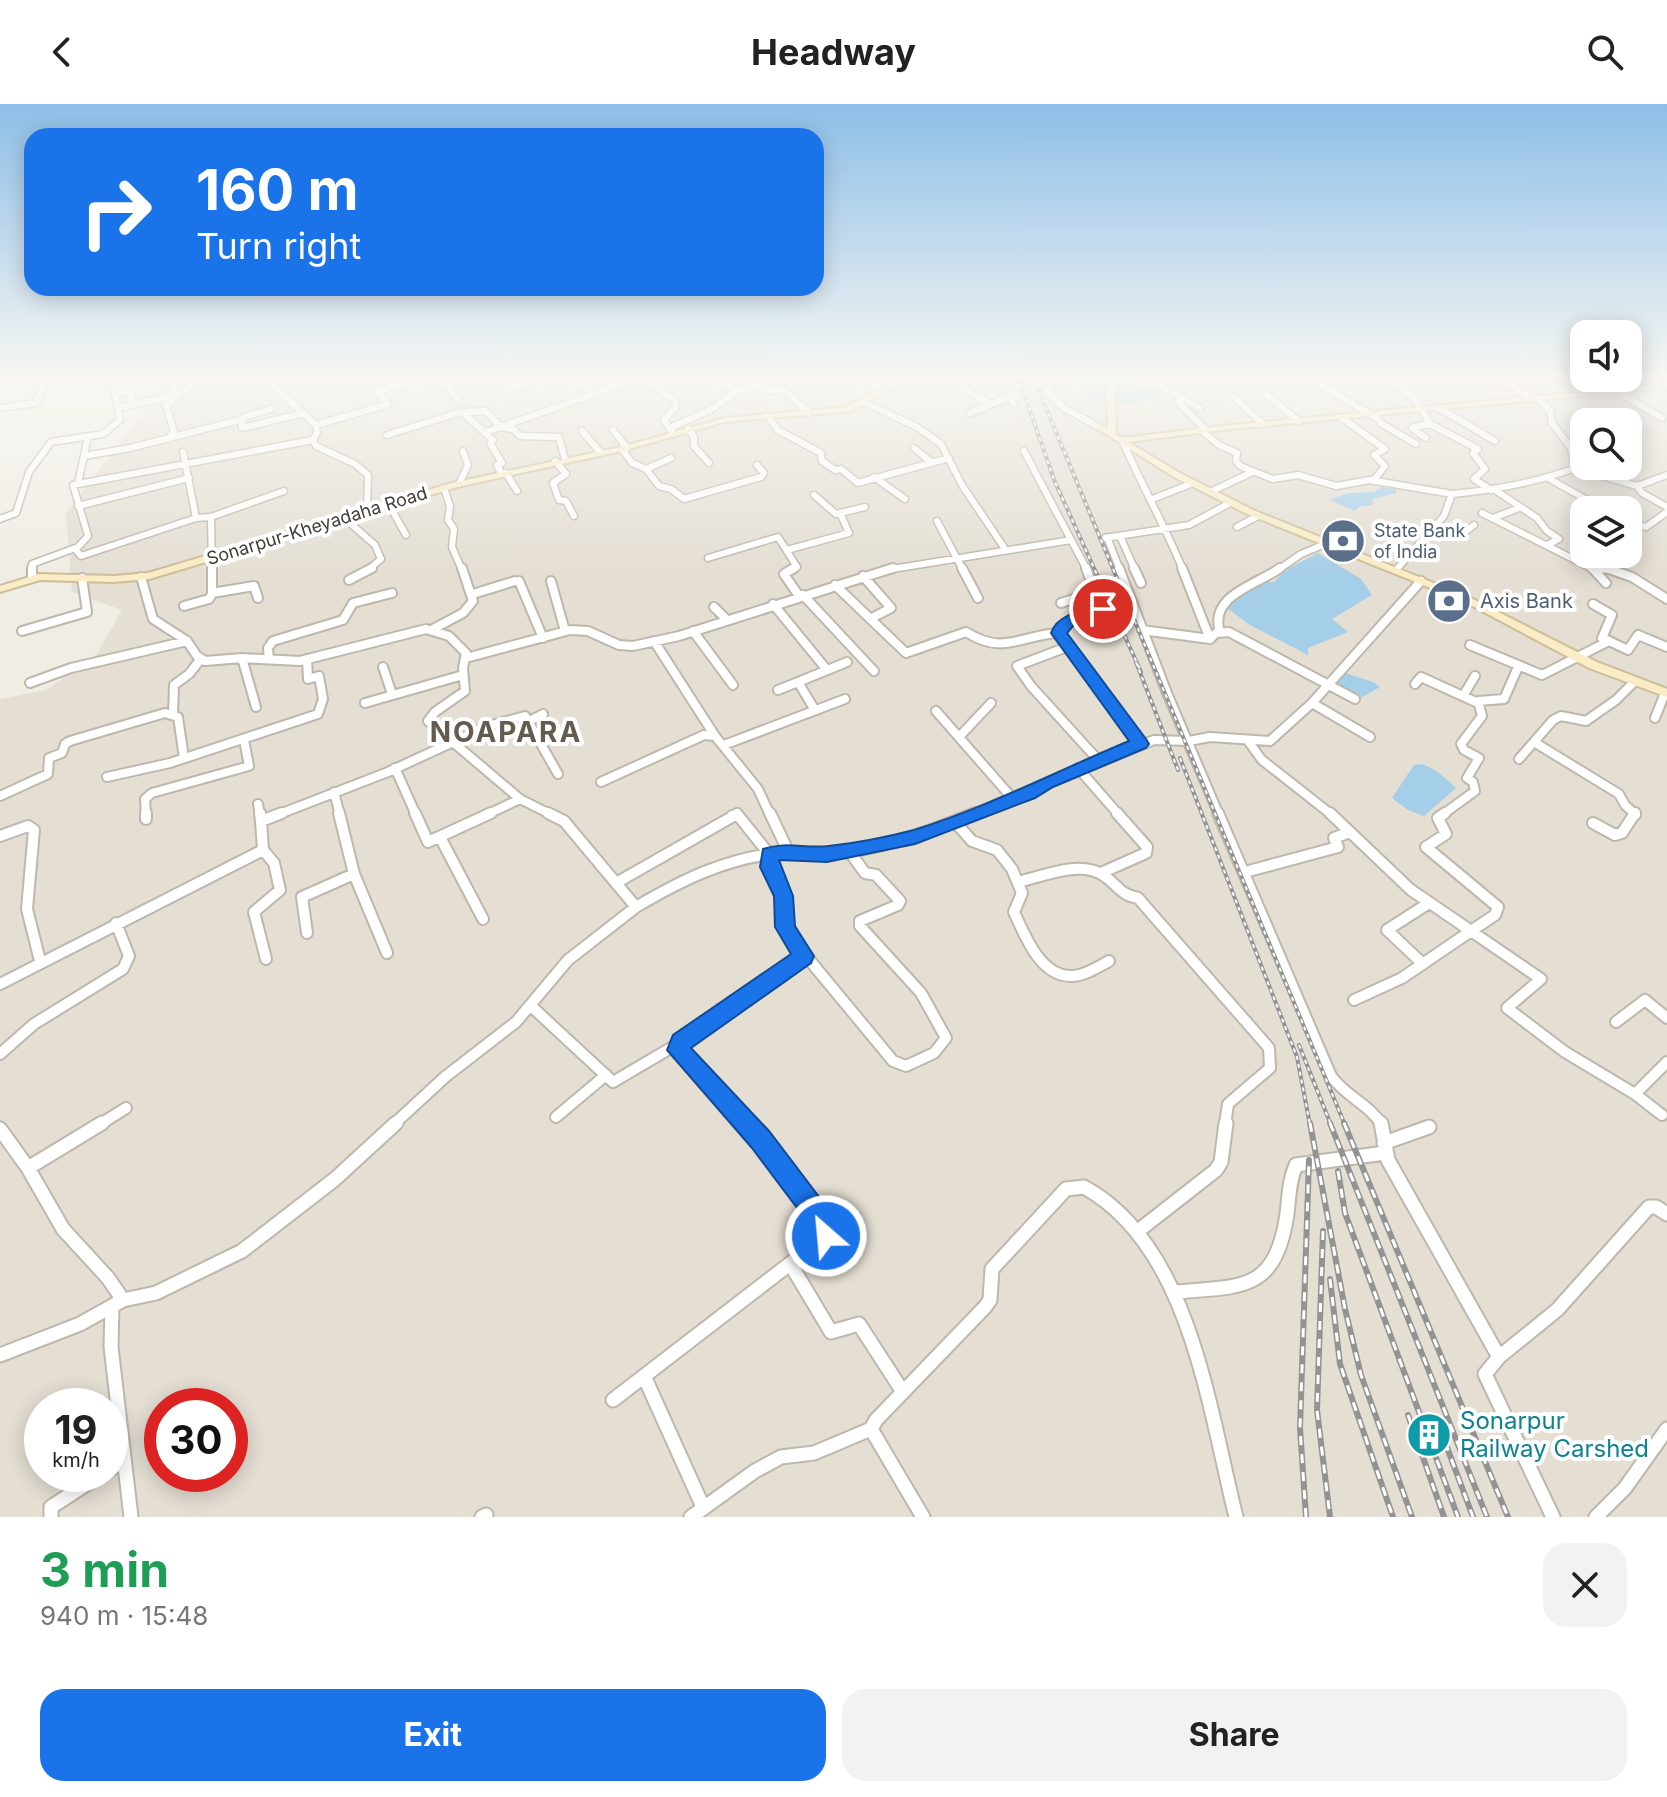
<!DOCTYPE html>
<html lang="en">
<head>
<meta charset="utf-8">
<style>
	body { margin:0; font-family:Inter,sans-serif; background:#f2f2f2; color:#222; height:100vh; display:flex; flex-direction:column; font-size:30px; white-space:nowrap }
	* { box-sizing:border-box; margin:0 }
	p { font-size:26px; color:#767676 }
	.icon { flex:none; width:44px; height:44px; fill:none; stroke:currentColor; stroke-width:2; stroke-linecap:round; stroke-linejoin:round }
	.map { position:relative; height:1413px; overflow:hidden }
	.panel { display:flex; flex-direction:column; background:#fff; flex:1 }
	.panel>* { flex:none }
	.top-card { position:absolute; left:24px; top:24px; width:800px; height:168px; border-radius:24px; box-shadow:0 4px 20px #0003; background:#1a73e8; color:#fff; overflow:hidden }
	.controls { position:absolute; left:1570px; top:216px; display:grid; gap:16px }
	.controls a { display:grid; place-items:center; width:72px; height:72px; border-radius:16px; background:#fff; box-shadow:0 4px 20px #0003; font-size:40px }
	.speed { position:absolute; left:24px; top:1284px; display:flex; gap:16px; font-size:40px; font-weight:700; text-align:center }
	.speed>* { display:grid; place-content:center; width:104px; height:104px; border-radius:50%; background:#fff; box-shadow:0 4px 20px #0003; line-height:1 }
	.speed small { font-size:20px; font-weight:400 }
	.speed .limit { border:12px solid #d22; background:#fff; color:#111 }
	.pin { position:absolute; display:grid; place-items:center; width:68px; height:68px; color:#fff; margin:-34px; border:4px solid #fff; border-radius:50%; box-shadow:0 2px 8px #0007 }
	.me { position:absolute; width:88px; margin:-44px; rotate:333deg; stroke-linejoin:round; filter:drop-shadow(0 0 6px #0008) }
	.turn { display:flex; align-items:center; gap:28px; height:168px; padding:0 40px; font-size:36px }
	.turn .icon { width:104px; height:104px; stroke-width:2.5 }
	.turn b { display:block; font-size:56px; line-height:68px }
	.round { display:grid; place-items:center; flex:none; width:84px; height:84px; border-radius:24px; background:#f2f2f2 }
	.headline { display:flex; align-items:center; justify-content:space-between; height:136px; padding:0 40px }
	h1 { font-size:48px; font-weight:700; line-height:60px; color:#1e9e55 }
	.primary-button { display:flex; gap:16px; margin-top:auto; padding:16px 40px }
	.primary-button a { flex:1; height:92px; border-radius:24px; background:#1a73e8; color:#fff; font-size:32px; font-weight:700; line-height:92px; text-align:center }
	.primary-button a+a { background:#f2f2f2; color:#222 }
	header { display:flex; justify-content:space-between; align-items:center; height:104px; padding:0 40px; background:#fff; font-size:36px; font-weight:700 }
	.map>svg:first-child { display:block }
	.residential { fill:#e4ded3; fill-rule:evenodd }
	.water { fill:#a5cee8 }
	.lines { fill:none; stroke-linecap:round; stroke-linejoin:round }
	.street-far3-casing { stroke:#beb7ab; stroke-width:9 }
	.street-far2-casing { stroke:#beb7ab; stroke-width:12 }
	.street-far1-casing { stroke:#beb7ab; stroke-width:14 }
	.street-casing { stroke:#beb7ab; stroke-width:17 }
	.secondary-casing { stroke:#ccbe98; stroke-width:4 }
	.street-far3 { stroke:#fff; stroke-width:6 }
	.street-far2 { stroke:#fff; stroke-width:8 }
	.street-far1 { stroke:#fff; stroke-width:10 }
	.street { stroke:#fff; stroke-width:13 }
	.secondary { fill:#f9ecc6; fill-rule:evenodd }
	.rail-far1-casing { stroke:#939393; stroke-width:4 }
	.rail-casing { stroke:#939393; stroke-width:6 }
	.rail-far1 { stroke:#fff; stroke-width:2; stroke-dasharray:4; stroke-linecap:butt }
	.rail { stroke:#fff; stroke-width:3; stroke-dasharray:9; stroke-linecap:butt }
	.route { fill:#1a73e8; stroke:#114b97; stroke-width:2 }
	.labels { text-anchor:middle; stroke-width:8; stroke-linejoin:round; paint-order:stroke }
	.far-street-label { font-size:18px; fill:#423d35; stroke:#fff }
	.far-service-label { font-size:18px; fill:#4e5e75; stroke:#fff; text-anchor:start }
	.service-label { font-size:20px; fill:#4e5e75; stroke:#fff; text-anchor:start }
	.near-culture-label { font-size:24px; fill:#0d838f; stroke:#fff; text-anchor:start }
	.district-label { font-size:28px; font-weight:bold; letter-spacing:2px; fill:#645a4d; stroke:#fff }
</style>
</head>
<body>
<header><svg class="icon" aria-label="back" viewBox="0 0 24 24"><path d="M15 5l-7 7 7 7"/></svg>Headway<svg class="icon" aria-label="search" viewBox="0 0 24 24"><circle cx="10" cy="10" r="6"/><path d="M15 15l6 6"/></svg></header>
<div class="map">
<svg width="1667" height="1413" viewBox="0 0 1667 1413">
	<rect width="100%" height="100%" fill="#f0ede4"/>
	<!-- residential -->
	<path class="residential" d="M159 273H1667V1413H0V595L46 586 97 550 122 506 72 488 66 409 159 288ZM1584 318H1628V362H1584ZM1584 406H1628V450H1584ZM42 1302H110V1370H42ZM162 1302H230V1370H162Z"/>
	<!-- water -->
	<path class="water" d="M1081 273H1126L1142 283 1163 290C1137 303 1089 305 1075 278Z
		M1382 383 1396 385V389L1373 395 1372 401 1360 402 1355 407 1329 396 1348 389 1374 388Z
		M1318 449 1361 475 1372 491 1332 515 1348 528 1308 544V551L1250 521 1227 504C1245 486 1248 478 1274 478L1287 465Z
		M1342 568 1373 578 1380 583 1355 597 1329 582Z
		M1423 660 1438 668 1456 684 1424 712 1408 706 1392 694 1414 661Z"/>
	<g class="lines">
		<!-- street-far3 casing -->
		<g class="street-far3-casing">
			<path id="street-far3" d="M269 273 272 281 316 321 317 329 313 336 316 342 355 360 368 371 367 405
				M440 273 459 296
				M567 273 594 290 632 276
				M857 273 884 286
				M1145 273 1200 304
				M1307 273 1372 311
				M1388 273 1416 296 1430 320 1478 345 1473 349 1485 365 1474 375 1491 386
				M1489 273 1516 284 1532 295
				M1605 274 1624 288
				M788 275 797 273
				M907 275 952 273 963 285 991 300
				M92 276 110 273
				M1052 276 1047 288 1064 304 1097 322
				M1052 276 1066 273
				M1159 280 1174 273
				M654 281 676 298 675 304 664 316 670 325
				M654 281 676 273
				M507 285 552 273
				M734 288 760 281 772 287 784 285 809 309
				M1617 288 1662 314
				M115 289 130 286 132 301
				M1267 291 1298 317
				M1234 293 1263 320
				M863 298 917 323 941 340 962 381 1005 445
				M1178 298 1206 326
				M0 304 36 299 46 273
				M118 304 175 291 171 273
				M1439 304 1495 337
				M271 305 242 314V324L304 309
				M463 309 493 336 490 339 502 359 497 361 502 370
				M970 309 1016 290 1012 297 1014 300
				M1374 311 1382 320 1416 340
				M768 312 778 326 821 349 822 357 835 366 841 365 858 379 949 354
				M1342 314 1385 345 1374 351 1385 362 1373 377
				M316 321 388 300 378 287 429 273
				M688 325 694 333V342L709 359
				M613 326 627 344
				M1201 326 1219 341 1237 349 1236 357 1240 362 1273 375 1298 371 1336 382 1370 376 1452 390
				M582 327 600 348
				M486 328 594 290
				M672 330V323L710 306 734 289 733 285 710 273
				M387 331 461 308 486 307 500 323 513 325 520 332 559 333 565 355
				M1426 334 1412 324 1430 320
				M168 335 174 328 166 301 195 277 211 273
				M1122 336C1141 380 1165 422 1183 466
				M914 344 932 359
				M622 345 632 359 646 365 659 382 671 385 684 395 761 373 764 369 757 361
				M1024 347 1087 466
				M183 348 196 414 211 413 284 387
				M84 352 130 344 240 316
				M555 357 566 370 553 379 559 396 566 397 574 412
				M1575 364 1637 382 1667 371
				M646 365 671 354
				M506 369 517 387
				M874 373 905 395
				M1548 374 1605 406
				M78 379 88 333
				M459 380 468 361 463 347
				M1637 382 1642 389 1667 403
				M444 384 450 402 448 416 454 425 452 443 462 466
				M1495 386 1537 414 1547 427 1559 435 1547 441
				M1210 388 1253 368
				M814 391 836 410 865 403
				M1150 396 1193 379
				M388 399 406 431
				M78 402 189 374
				M1482 409 1593 465 1615 466
				M211 413 212 466
				M343 413 375 441 381 455 368 466
				M1493 414 1519 404
				M0 415 16 409 29 368 51 338 103 330 120 316 114 285 160 273
				M937 417 963 466
				M1628 418 1646 423 1667 408
				M1237 423 1258 412
				M1466 427 1474 421
				M1120 432 1135 466
				M1107 433 1120 466
				M1105 434 1189 421 1230 399
				M75 445 81 452 196 414
				M787 446 849 429 841 411
				M708 454 778 433 797 463 791 466
				M32 466V460L78 443 88 432 73 381 313 336
				M886 466 1071 436
				M1278 466 1301 450 1330 438
				M1396 466 1444 412 1452 390C1495 386 1535 379 1575 364L1571 344 1552 319 1550 306 1537 295"/>
		</g>
		<!-- street-far2 casing -->
		<g class="street-far2-casing">
			<path id="street-far2" d="M32 464V474
				M794 464 784 470 799 492
				M962 464 978 494
				M1119 464 1167 589 1219 711
				M1134 464 1141 479
				M1182 464 1210 535
				M1592 464H1598
				M1606 464 1632 473 1667 495
				M1593 465 1606 479
				M863 472 891 504 870 515
				M141 473 153 515 187 537 197 552 205 557 242 554 300 557 426 525 449 532 466 549 463 564 465 587 435 608 428 617 520 695 552 711
				M349 476 372 464
				M519 477 543 534
				M551 477 565 527
				M835 481 906 549 966 528C1004 552 1020 531 1059 529
				M212 489 254 482 258 494
				M473 490 515 477
				M803 491 874 567
				M1061 499 1089 490 1093 483 1086 464
				M773 500 827 566
				M1593 500 1612 511 1602 534 1609 537
				M184 502 209 495 212 490V464
				M714 503 727 516
				M1103 505 1061 522 1059 529 1140 640
				M433 525 463 509 473 497 462 464
				M1142 526 1210 535 1216 529 1229 528 1355 595
				M22 527 87 508 82 474
				M693 527 733 581
				M1220 528C1208 491 1259 480 1280 464
				M654 537 715 632
				M1470 541 1542 571 1609 537 1628 546 1638 531 1667 543
				M1067 543 1017 562 1031 582 1099 657
				M242 554 256 603
				M466 554 570 526 588 527 619 541 633 542 679 532 893 464
				M269 555 268 544 273 537 343 516 353 499 392 489
				M383 563 392 590
				M30 579 71 564 187 537
				M1415 580 1421 573 1478 599
				M778 586 798 578
				M1463 592 1475 572
				M365 599 463 571
				M1312 599 1370 633
				M815 606 798 578 847 558
				M936 607 1013 695
				M173 610 174 581 189 570 200 556
				M1655 614 1665 589
				M529 617 543 610
				M960 632 991 599
				M1248 637 1262 656 1332 711
				M1534 638 1619 690 1625 701 1636 711
				M724 641 845 595
				M1519 655 1553 616 1561 612 1586 617 1616 596 1633 579
				M395 664 416 711
				M1078 664 1119 711
				M107 673 170 659 318 610 323 595 319 572 308 575 307 555
				M601 678 704 631 715 632 758 685 770 711
				M334 688 340 711
				M0 692 48 670 49 654 62 649 65 640 70 637 165 609 178 613 184 654
				M258 700 260 711
				M146 711 145 695 152 689 249 662 244 636
				M277 711 388 668 488 622 525 612 558 670
				M486 711 520 695
				M732 711H738
				M970 711 1154 636 1189 637 1210 633 1270 637 1312 599 1421 477
				M1442 711 1475 687 1473 678 1467 674 1479 654 1464 646 1461 640 1482 612 1478 597 1504 595 1518 563"/>
		</g>
		<!-- street-far1 casing -->
		<g class="street-far1-casing">
			<path id="street-far1" d="M146 709V715
				M260 709 261 717
				M339 709 354 770 387 849
				M415 709 428 738 491 709
				M548 709 564 717 636 803C685 774 727 754 784 748 798 746 813 751 827 750 878 747 928 728 975 709
				M770 709 788 747
				M1218 709 1331 972C1345 992 1369 1000 1382 1021
				M1330 709 1411 786 1471 827 1495 811 1498 803 1426 743 1446 730 1438 714 1445 709
				M955 718 972 737 997 746 1012 765 1022 789 1014 808C1025 832 1041 874 1073 872 1086 871 1098 863 1109 857
				M1593 719 1615 731 1622 729 1635 709
				M0 732 28 722 34 726 27 805 40 857
				M440 733 483 815
				M263 746 274 759 280 786 254 808 266 855
				M1245 768 1338 743 1334 734 1350 728
				M1101 769 1146 749 1147 743 1117 709
				M1018 778C1044 772 1079 756 1103 771 1117 780 1120 791 1138 794L1269 944 1270 964 1228 1000 1225 1021
				M616 779 737 710 769 750 770 763 783 792 787 829 893 957 906 962 934 949 946 934 921 889 860 822V817L898 801 900 797 876 771 865 769 849 747
				M307 829 302 793 354 770
				M1423 860 1387 826 1429 799
				M0 880 263 746 261 717 282 709
				M1354 896 1402 874 1471 827 1541 875 1507 904 1565 948 1635 990 1667 958
				M531 902 613 978 681 938
				M1616 918 1645 896 1667 914
				M0 950 34 920 123 865 129 852 116 819
				M1635 990 1662 1011
				M556 1013 606 971
				M99 1021 126 1004
				M393 1021 445 973 516 918 568 856 636 803
				M746 1021 678 946 681 938 691 930 804 852"/>
		</g>
		<!-- street casing -->
		<g class="street-casing">
			<path id="street" d="M1381 1019 1388 1056 1499 1253
				M0 1025 28 1064 63 1125 108 1174 123 1196
				M1384 1039 1429 1023
				M28 1064 102 1019
				M1138 1127 1216 1066 1221 1058 1226 1019
				M791 1161 831 1228 859 1220 903 1288
				M1175 1188C1242 1182 1275 1189 1287 1110 1289 1093 1289 1077 1296 1061L1385 1049
				M112 1202 111 1243 131 1413
				M0 1251 80 1220 123 1196 156 1189 242 1147 335 1075 396 1019
				M644 1272 703 1403
				M613 1296 826 1132 823 1118 744 1019
				M871 1325 923 1413
				M110 1365 124 1356
				M51 1413V1403L102 1370
				M482 1413 486 1411
				M691 1413 755 1367 781 1353 814 1349 871 1325 876 1316 985 1203 990 1196 992 1165 1066 1085 1084 1083C1190 1141 1209 1306 1236 1413
				M1553 1413 1485 1270 1499 1253 1557 1206 1649 1103H1656L1667 1110
				M1596 1413 1625 1384 1667 1325"/>
		</g>
		<!-- secondary casing -->
		<g class="secondary-casing">
			<path id="secondary" d="M904 273H913L851 307 725 318 622 347 457 383 149 475 114 478 40 476 0 488V482L39 470 114 472 148 469 452 379 621 343 725 314 846 303Z
				M1008 273H1017L1021 276 1017 278Z
				M1106 273H1114L1116 330 1122 334 1231 321 1667 280V284L1231 325 1128 338 1180 369 1253 406 1471 494 1597 558 1667 585V593L1589 564 1465 498 1247 410 1174 373 1093 322 1097 320 1108 325Z"/>
		</g>
		<!-- street-far3 -->
		<use href="#street-far3" class="street-far3"/>
		<!-- street-far2 -->
		<use href="#street-far2" class="street-far2"/>
		<!-- street-far1 -->
		<use href="#street-far1" class="street-far1"/>
		<!-- street -->
		<use href="#street" class="street"/>
		<!-- secondary -->
		<use href="#secondary" class="secondary"/>
		<!-- rail-far1 casing -->
		<g class="rail-far1-casing">
			<path id="rail-far1" d="M1018 273 1055 378 1141 568
				M1033 273 1345 1021
				M1136 558 1178 666
				M1180 654 1297 953 1310 1021
				M1299 941 1331 1021"/>
		</g>
		<!-- rail casing -->
		<g class="rail-casing">
			<path id="rail" d="M1310 1019 1345 1205 1361 1271 1412 1413
				M1330 1019 1487 1413
				M1344 1019 1508 1413
				M1338 1067 1345 1109 1458 1413
				M1323 1127 1317 1306 1330 1413
				M1330 1175 1340 1260 1393 1413
				M1408 1311 1444 1413
				M1445 1338 1473 1413
				M1306 1413 1300 1324 1309 1056"/>
		</g>
		<!-- rail-far1 -->
		<use href="#rail-far1" class="rail-far1"/>
		<!-- rail -->
		<use href="#rail" class="rail"/>
	</g>
	<!-- sky -->
	<linearGradient id="sky" x2="0" y2="1"><stop stop-color="#8dbee8"/><stop offset="0.58" stop-color="#f8f7f3"/><stop offset="1" stop-color="#f8f7f3" stop-opacity="0"/></linearGradient>
	<rect width="1667" height="471" fill="url(#sky)"/>
	<!-- route -->
	<path class="route" d="M1103 500 1111 505 1109 509 1074 521 1067 529 1146 635 1149 640 1146 644 1053 683 1035 694 915 740 827 758 779 756 793 792 795 822 814 852 811 859 691 944 769 1027 832 1110 838 1132 834 1141 826 1145 817 1141 812 1124 752 1044 667 946 673 931 791 850 775 823 774 792 760 763 763 745C786 737 806 745 829 742 856 739 887 733 914 726 986 704 1059 666 1129 637L1051 529C1057 510 1086 505 1103 500Z"/>
	<!-- icons -->
	<defs>
		<g id="bank-disc" transform="scale(2.3)"><circle r="9.5" fill="#5c6f8a" stroke="#fff"/><path d="M-6-4H6V4H-6ZM0-2.3a2.3 2.3 0 1 0 0 4.6a2.3 2.3 0 1 0 0-4.6Z" fill="#fff"/></g>
		<g id="building-disc" transform="scale(2.3)"><circle r="9.5" fill="#0f9aa8" stroke="#fff"/><path d="M-4-6H4V6H1V3H-1V6H-4ZM-2.5-4.3h1.7v1.8h-1.7ZM.8-4.3h1.7v1.8H.8ZM-2.5-1h1.7V.8h-1.7ZM.8-1h1.7V.8H.8Z" fill="#fff"/></g>
	</defs>
	<g fill-rule="evenodd">
		<use href="#bank-disc" x="1343" y="437"/>
		<use href="#bank-disc" x="1449" y="497"/>
		<use href="#building-disc" x="1429" y="1331"/>
	</g>
	<g class="labels">
		<!-- far-street labels -->
		<g class="far-street-label">
			<text transform="translate(317 422) rotate(-17)" y="6">Sonarpur-Kheyadaha Road</text>
		</g>
		<!-- far-service labels -->
		<g class="far-service-label">
			<text x="1374" y="433">State Bank<tspan x="1374" dy="21">of India</tspan></text>
		</g>
		<!-- service labels -->
		<g class="service-label">
			<text x="1480" y="504">Axis Bank</text>
		</g>
		<!-- near-culture labels -->
		<g class="near-culture-label">
			<text x="1460" y="1325">Sonarpur<tspan x="1460" dy="28">Railway Carshed</tspan></text>
		</g>
		<!-- district labels -->
		<g class="district-label">
			<text x="506" y="638">NOAPARA</text>
		</g>
	</g>
</svg>
<div class="controls">
<a><svg class="icon" aria-label="sound" viewBox="0 0 24 24"><path d="M4 9h4l5-4v14l-5-4H4zM17 9q2 3 0 6"/></svg></a>
<a><svg class="icon" aria-label="search" viewBox="0 0 24 24"><circle cx="10" cy="10" r="6"/><path d="M15 15l6 6"/></svg></a>
<a><svg class="icon" aria-label="layers" viewBox="0 0 24 24"><path d="M12 4l9 5-9 5-9-5zM3 14l9 5 9-5"/></svg></a>
</div>
<div class="speed"><div>19<small>km/h</small></div><div class="limit">30</div></div>
<div class="pin" style="left:1103px;top:505px;background:#d93025"><svg class="icon" aria-label="arrive" viewBox="0 0 24 24"><path d="M6 21V4h12l-3 4 3 4H6"/></svg></div>
<svg class="me" style="left:826px;top:1132px" viewBox="-20 -20 40 40"><circle r="17" fill="#1a73e8" stroke="#fff" stroke-width="3"/><path d="M0-11L8 9 0 5-8 9z" fill="#fff"/></svg>
<div class="top-card">
<div class="turn"><svg class="icon" aria-label="right" viewBox="0 0 24 24"><path d="M7 20v-9h11M14 6l5 5-5 5"/></svg><div><b>160 m</b>Turn right</div></div>
</div>
</div>
<section class="panel">
<div class="headline"><div><h1>3 min</h1><p>940 m · 15:48</p></div><a class="round"><svg class="icon" aria-label="close" viewBox="0 0 24 24"><path d="M6 6l12 12M18 6L6 18"/></svg></a></div>
<div class="primary-button"><a>Exit</a><a>Share</a></div>
</section>
</body>
</html>
